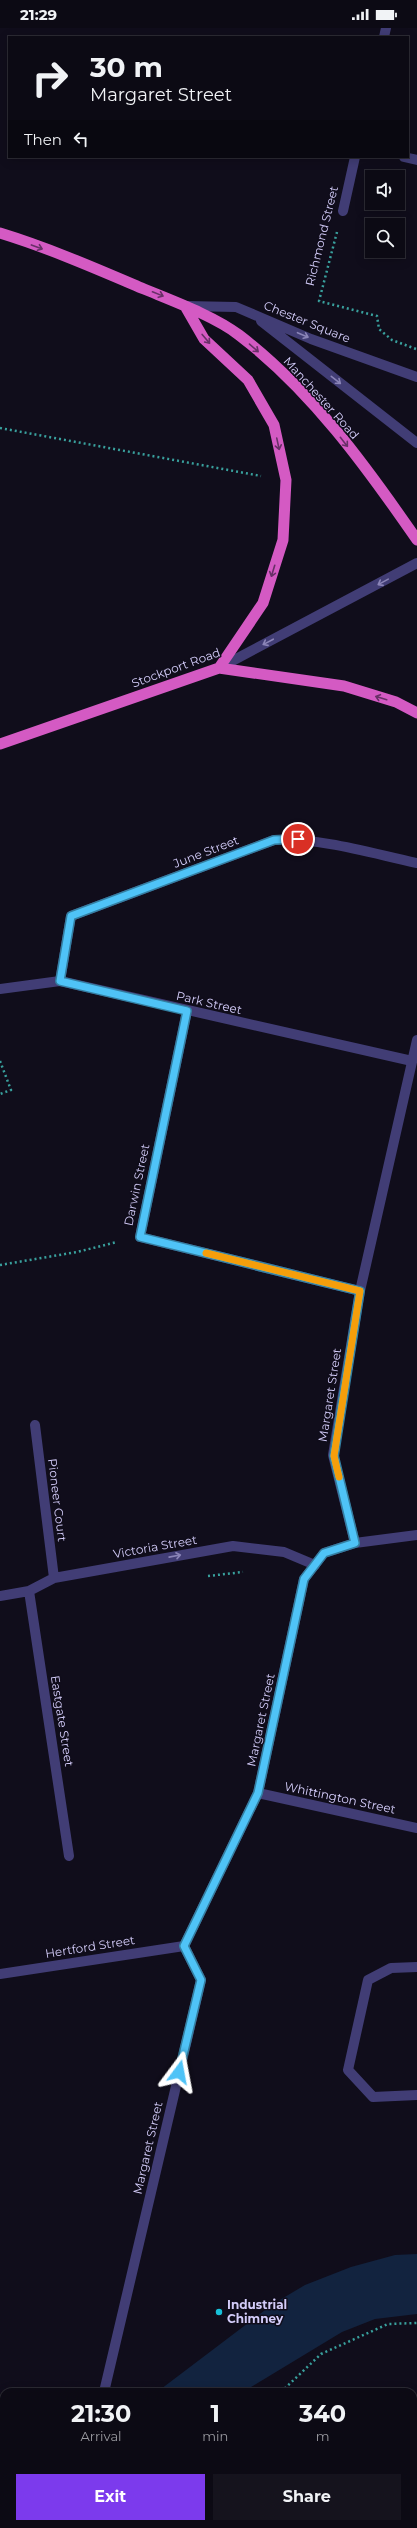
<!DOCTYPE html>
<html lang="en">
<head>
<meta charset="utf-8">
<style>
	body { margin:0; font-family:Montserrat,sans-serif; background:#15131d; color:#f1f3f6; height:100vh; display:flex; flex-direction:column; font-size:15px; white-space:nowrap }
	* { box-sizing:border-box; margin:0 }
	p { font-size:13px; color:#9a9aa0 }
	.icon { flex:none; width:22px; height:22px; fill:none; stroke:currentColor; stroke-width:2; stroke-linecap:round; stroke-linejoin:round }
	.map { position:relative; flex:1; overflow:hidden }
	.side { position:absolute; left:0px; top:2360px; width:417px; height:140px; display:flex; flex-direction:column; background:#0c0a14; border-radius:12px 12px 0 0; box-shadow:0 2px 10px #0003,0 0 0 1px #2c2b34 }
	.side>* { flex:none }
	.guide { position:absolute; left:8px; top:8px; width:401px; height:122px; border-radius:0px; box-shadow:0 2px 10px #0003,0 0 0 1px #2c2b34; background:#0c0a14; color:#f1f3f6; overflow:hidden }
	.tools { position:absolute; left:365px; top:142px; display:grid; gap:8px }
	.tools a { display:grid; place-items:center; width:40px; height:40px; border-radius:0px; background:#0c0a14; box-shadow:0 2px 10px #0003,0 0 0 1px #2c2b34; font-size:20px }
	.pin { position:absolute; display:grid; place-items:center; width:34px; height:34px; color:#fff; margin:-17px; border:2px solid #fff; border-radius:50%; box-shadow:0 1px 4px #0007 }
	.me { position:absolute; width:44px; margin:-22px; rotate:13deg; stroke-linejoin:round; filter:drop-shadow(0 0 3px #0008) }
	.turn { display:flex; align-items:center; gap:14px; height:84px; padding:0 16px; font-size:18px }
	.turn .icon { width:52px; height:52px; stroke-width:2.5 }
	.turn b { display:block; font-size:28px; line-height:34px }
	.then { display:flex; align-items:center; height:38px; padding:0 16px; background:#0003; gap:8px; font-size:15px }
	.eta { display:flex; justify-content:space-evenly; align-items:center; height:68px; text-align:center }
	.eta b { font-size:24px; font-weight:700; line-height:28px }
	.primary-button { display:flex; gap:8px; margin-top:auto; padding:8px 16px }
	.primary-button a { flex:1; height:46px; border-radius:0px; background:#7c3aed; color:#fff; font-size:16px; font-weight:700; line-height:46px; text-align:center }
	.primary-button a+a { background:#15131d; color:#f1f3f6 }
	.status { display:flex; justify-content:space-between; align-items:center; height:28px; padding:0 20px; background:#0c0a14; direction:ltr }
	.status svg { height:11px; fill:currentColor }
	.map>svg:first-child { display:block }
	.green { fill:#112424 }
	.water { fill:#12233f }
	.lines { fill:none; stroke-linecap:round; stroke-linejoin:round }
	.path { stroke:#39a09d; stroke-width:2.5; stroke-dasharray:2 3; stroke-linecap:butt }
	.service { stroke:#413d75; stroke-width:10 }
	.minor { stroke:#413d75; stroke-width:10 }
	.tertiary { stroke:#413d75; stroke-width:10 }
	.trunk { stroke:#d45ac3; stroke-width:11 }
	.oneway { stroke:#683067 }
	.oneway2 { stroke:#8a84b7 }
	.route-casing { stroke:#337fa1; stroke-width:10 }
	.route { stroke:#4fc3f7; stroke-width:7 }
	.slow { stroke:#f59e0b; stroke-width:7 }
	.poi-dot { fill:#18c1d9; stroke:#100d1b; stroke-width:1.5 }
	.labels { text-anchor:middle; stroke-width:3; stroke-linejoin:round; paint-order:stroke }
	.street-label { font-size:12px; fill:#d3ccf9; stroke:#100d1b }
	.poi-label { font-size:12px; font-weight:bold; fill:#d3ccf9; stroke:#100d1b; text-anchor:start }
</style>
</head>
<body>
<div class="status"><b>21:29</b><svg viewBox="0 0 49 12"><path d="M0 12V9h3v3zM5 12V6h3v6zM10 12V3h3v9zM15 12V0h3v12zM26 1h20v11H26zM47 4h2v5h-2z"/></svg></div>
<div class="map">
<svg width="417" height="2500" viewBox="0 0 417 2500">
	<rect width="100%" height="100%" fill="#100d1b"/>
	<!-- green -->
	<path class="green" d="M413 2473H417V2500H306L308 2496H413Z"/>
	<!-- water -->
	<path class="water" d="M417 2226V2286L375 2291 342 2304 243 2364H157L273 2276 305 2257 351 2239 395 2227Z
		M413 2388H417V2463H413Z
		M4 2488V2496H70L66 2500H0V2491Z
		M236 2496H288L287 2500H235Z"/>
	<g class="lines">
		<!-- path -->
		<path class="path" d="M337 204 319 273 377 288 379 301 392 312 416 321
			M0 400 261 448
			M0 1033 11 1062 0 1066
			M0 1237 77 1224 117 1214
			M208 1548 243 1544
			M281 2364 321 2326 388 2296 417 2295
			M74 2500 77 2496"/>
		<!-- service -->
		<path class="service" d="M417 1939 391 1940 368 1952 348 2042 373 2069 417 2067
			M149 2500V2496"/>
		<!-- minor -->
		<path class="minor" d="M384 9 386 0
			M404 129 417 132
			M343 183 355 129
			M185 278 236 279 311 311 417 349
			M261 293 417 415
			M219 640 417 535
			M60 953 71 888 274 812C323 810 370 825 417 835
			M0 961 60 953 412 1033
			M187 983 140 1209 360 1263
			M35 1397 54 1550
			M355 1515 333 1427 360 1263 417 1012
			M29 1563 69 1828
			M0 1568 29 1563 54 1550 233 1518 284 1524 315 1537
			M258 1765 417 1800
			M104 2364 201 1952 184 1918"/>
		<!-- tertiary -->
		<path class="tertiary" d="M0 1946 184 1918 258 1765 304 1551 324 1525 355 1515 417 1507"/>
		<!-- trunk -->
		<path class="trunk" d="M0 205C49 220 97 241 144 261 173 273 214 288 239 307 311 362 366 438 417 512
			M185 278 204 311 248 352 274 397 286 452 283 512 263 575 219 640
			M0 716 219 640 344 658 396 674 417 685"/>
	</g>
	<!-- one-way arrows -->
	<defs><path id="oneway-shaft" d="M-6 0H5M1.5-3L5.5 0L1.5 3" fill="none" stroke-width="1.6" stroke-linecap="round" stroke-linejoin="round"/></defs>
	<g class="oneway">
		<use href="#oneway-shaft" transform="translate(37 219) rotate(20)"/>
		<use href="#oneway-shaft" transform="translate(158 266) rotate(22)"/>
		<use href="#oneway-shaft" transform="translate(206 311) rotate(50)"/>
		<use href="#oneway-shaft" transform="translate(254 320) rotate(41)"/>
		<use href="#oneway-shaft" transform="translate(344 414) rotate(52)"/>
		<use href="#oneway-shaft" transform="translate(278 416) rotate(78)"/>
		<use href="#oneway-shaft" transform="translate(273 543) rotate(107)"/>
		<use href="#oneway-shaft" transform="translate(381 670) rotate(-163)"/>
	</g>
	<g class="oneway2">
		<use href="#oneway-shaft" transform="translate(303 307) rotate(23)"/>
		<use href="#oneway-shaft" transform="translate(336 352) rotate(38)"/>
		<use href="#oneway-shaft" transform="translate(383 554) rotate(151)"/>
		<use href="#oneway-shaft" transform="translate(268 614) rotate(152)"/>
		<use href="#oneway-shaft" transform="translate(175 1528) rotate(-11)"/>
	</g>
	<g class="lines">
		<!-- route casing -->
		<g class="route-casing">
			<path id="route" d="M179 2044 201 1952 184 1918 258 1765 304 1551 324 1525 355 1515 334 1428 360 1263 140 1209 187 983 60 953 71 888 274 812 298 811"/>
		</g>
		<!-- route -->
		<use href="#route" class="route"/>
		<!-- slow -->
		<path class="slow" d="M206 1225 360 1263 334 1428 339 1449"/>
	</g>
	<!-- markers -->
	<circle class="poi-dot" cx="219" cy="2284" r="4"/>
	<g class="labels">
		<!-- street labels -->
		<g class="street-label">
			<text transform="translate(322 208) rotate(-76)" y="4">Richmond Street</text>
			<text transform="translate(307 294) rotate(22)" y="4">Chester Square</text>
			<text transform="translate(321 370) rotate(48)" y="4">Manchester Road</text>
			<text transform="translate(176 640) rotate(-20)" y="4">Stockport Road</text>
			<text transform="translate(206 824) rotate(-21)" y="4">June Street</text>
			<text transform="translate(209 975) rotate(13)" y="4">Park Street</text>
			<text transform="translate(137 1157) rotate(-78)" y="4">Darwin Street</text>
			<text transform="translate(330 1367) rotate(-81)" y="4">Margaret Street</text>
			<text transform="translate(57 1472) rotate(83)" y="4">Pioneer Court</text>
			<text transform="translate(155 1519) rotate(-10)" y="4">Victoria Street</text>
			<text transform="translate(261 1692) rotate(-78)" y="4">Margaret Street</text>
			<text transform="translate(62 1693) rotate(81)" y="4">Eastgate Street</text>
			<text transform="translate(340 1770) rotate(12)" y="4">Whittington Street</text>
			<text transform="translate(90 1919) rotate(-9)" y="4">Hertford Street</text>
			<text transform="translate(148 2120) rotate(-77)" y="4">Margaret Street</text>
		</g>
		<!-- poi labels -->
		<g class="poi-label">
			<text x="227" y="2281">Industrial<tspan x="227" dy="14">Chimney</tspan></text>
		</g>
	</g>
</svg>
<div class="tools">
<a><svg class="icon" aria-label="sound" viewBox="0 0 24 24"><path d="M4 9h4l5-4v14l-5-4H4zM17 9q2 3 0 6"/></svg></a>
<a><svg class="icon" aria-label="search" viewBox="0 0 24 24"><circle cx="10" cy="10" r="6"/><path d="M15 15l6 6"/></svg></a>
</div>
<div class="pin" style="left:298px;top:811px;background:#d93025"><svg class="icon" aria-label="arrive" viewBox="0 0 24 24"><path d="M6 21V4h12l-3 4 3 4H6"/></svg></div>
<svg class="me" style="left:179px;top:2044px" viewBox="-20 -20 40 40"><path d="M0-17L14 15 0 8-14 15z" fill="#4fc3f7" stroke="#fff" stroke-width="4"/></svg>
<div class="guide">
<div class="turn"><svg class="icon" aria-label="right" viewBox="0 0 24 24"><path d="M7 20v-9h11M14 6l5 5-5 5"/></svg><div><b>30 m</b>Margaret Street</div></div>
<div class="then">Then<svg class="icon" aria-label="left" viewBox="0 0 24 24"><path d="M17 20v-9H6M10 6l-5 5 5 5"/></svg></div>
</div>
<section class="side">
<div class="eta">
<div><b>21:30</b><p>Arrival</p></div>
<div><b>1</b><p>min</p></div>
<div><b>340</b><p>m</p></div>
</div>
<div class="primary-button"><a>Exit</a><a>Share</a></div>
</section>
</div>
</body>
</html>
